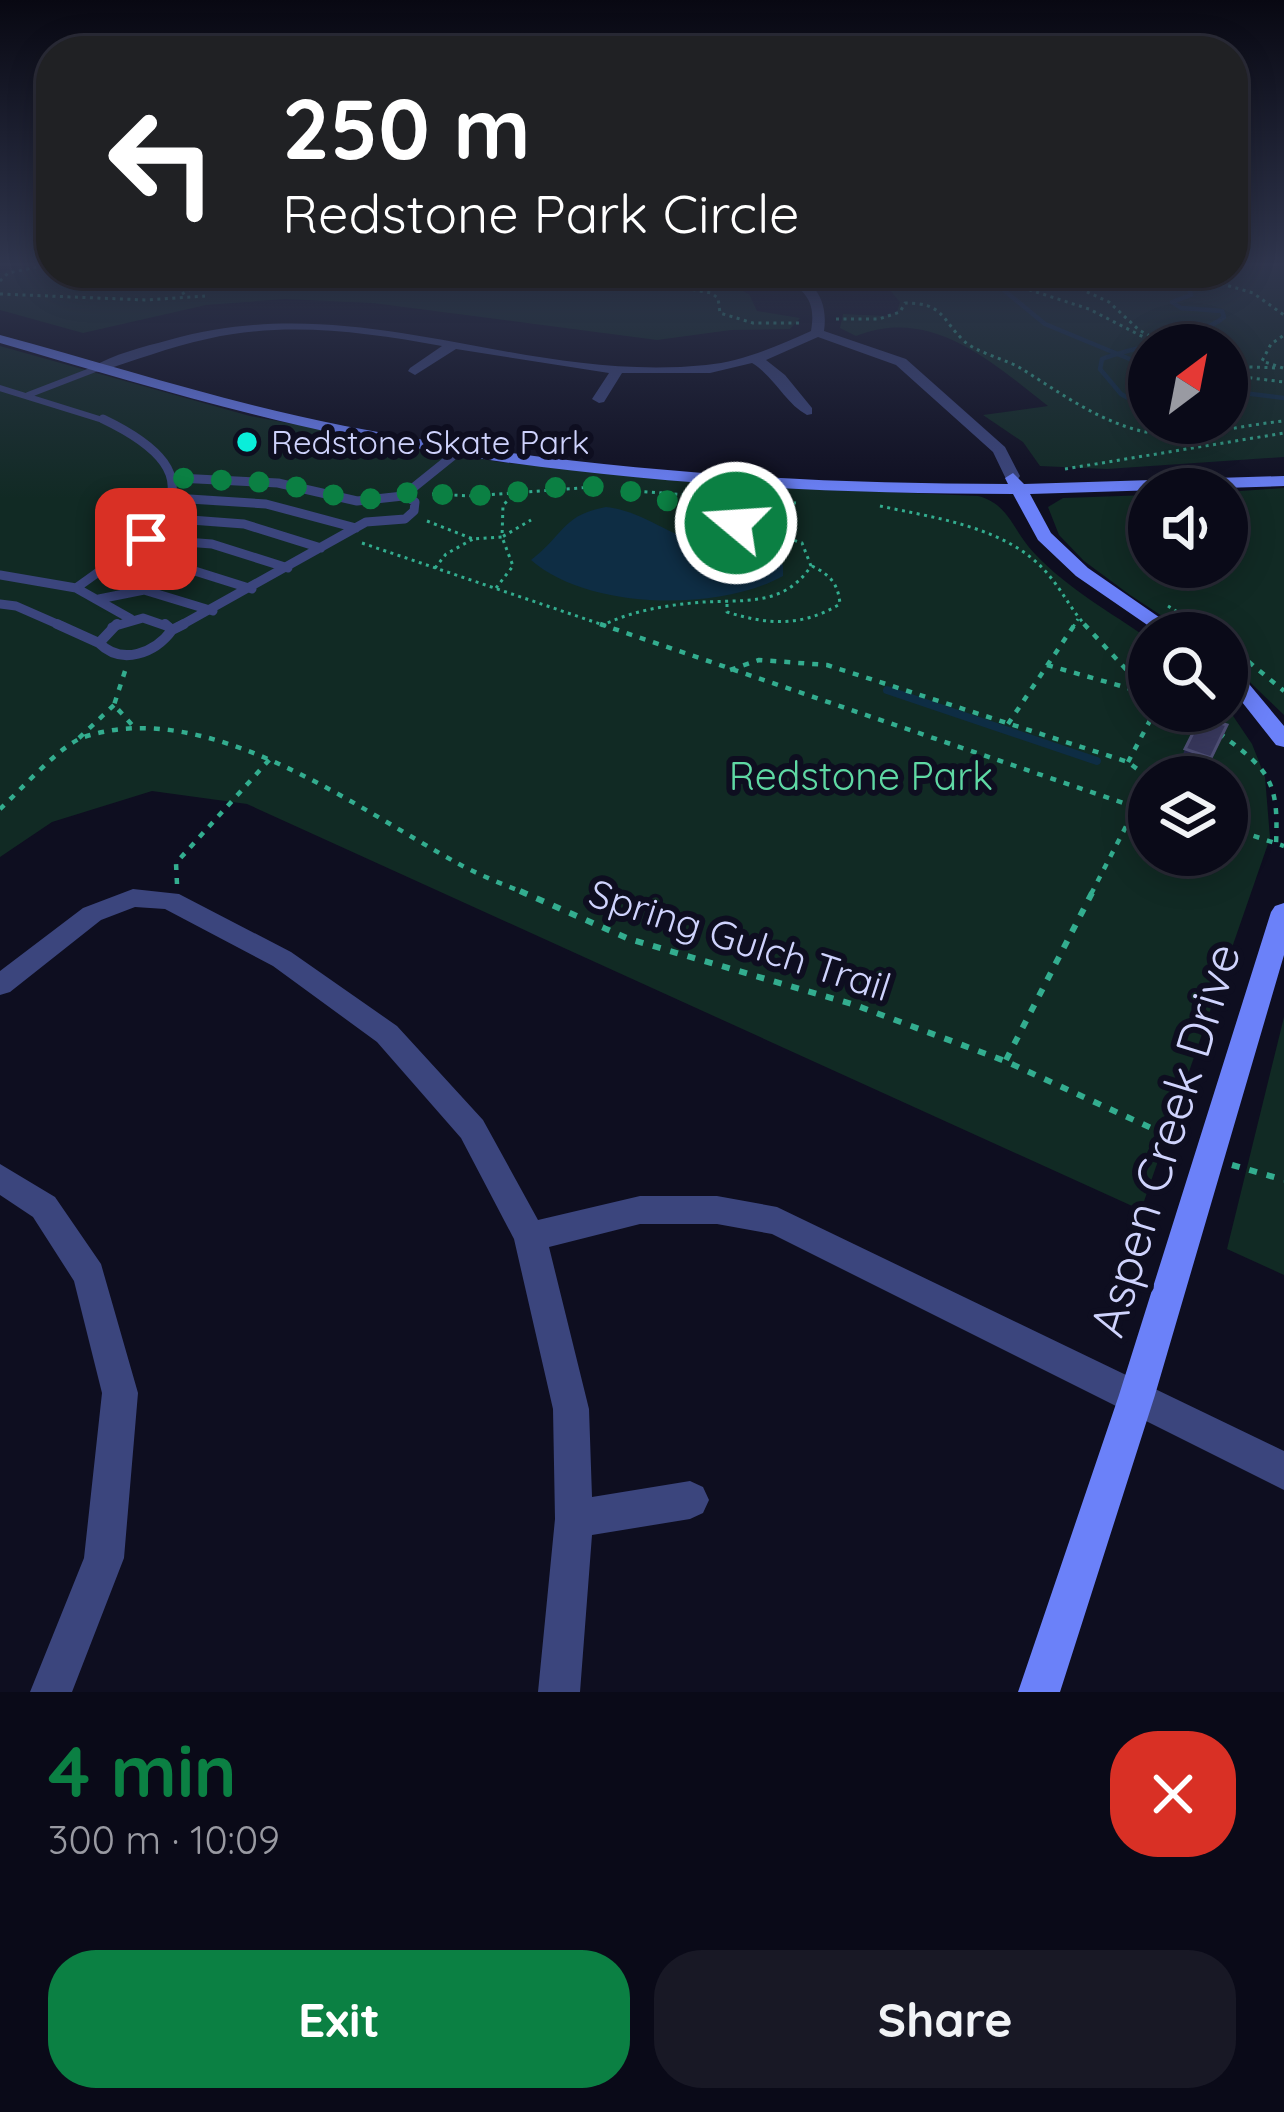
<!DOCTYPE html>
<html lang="en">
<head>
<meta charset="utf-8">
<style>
	body { margin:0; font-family:Quicksand,sans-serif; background:#181825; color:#f1f3f6; height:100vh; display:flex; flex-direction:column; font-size:45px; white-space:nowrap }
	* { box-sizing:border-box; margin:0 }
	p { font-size:39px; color:#999aa2 }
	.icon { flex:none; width:66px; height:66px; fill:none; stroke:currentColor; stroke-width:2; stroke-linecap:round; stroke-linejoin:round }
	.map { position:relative; height:1692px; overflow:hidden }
	.panel { display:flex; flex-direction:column; background:#0a0a18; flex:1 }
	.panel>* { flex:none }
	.banner { position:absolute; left:36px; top:36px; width:1212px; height:252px; border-radius:48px; box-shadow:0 6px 30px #0003,0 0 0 3px #2a2b37; background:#202124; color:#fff; overflow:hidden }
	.needle { width:78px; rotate:32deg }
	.fabs { position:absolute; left:1128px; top:324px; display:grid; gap:24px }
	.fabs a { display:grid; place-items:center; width:120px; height:120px; border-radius:50%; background:#0a0a18; box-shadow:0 6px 30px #0003,0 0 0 3px #2a2b37; font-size:60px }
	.pin { position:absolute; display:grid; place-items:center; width:102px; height:102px; color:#fff; margin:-51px; border-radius:24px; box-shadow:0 6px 18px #0006 }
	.me { position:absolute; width:132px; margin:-66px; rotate:288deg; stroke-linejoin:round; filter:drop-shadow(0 0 9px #0008) }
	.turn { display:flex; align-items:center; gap:42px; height:252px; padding:0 48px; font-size:54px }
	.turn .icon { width:156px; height:156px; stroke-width:2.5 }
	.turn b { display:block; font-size:84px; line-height:102px }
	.round { display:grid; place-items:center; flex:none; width:126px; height:126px; border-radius:48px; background:#181825 }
	.summary { display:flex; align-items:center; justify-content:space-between; height:204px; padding:0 48px }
	h1 { font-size:72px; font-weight:700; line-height:90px; color:#0b8043 }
	.primary-button { display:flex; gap:24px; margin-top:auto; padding:24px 48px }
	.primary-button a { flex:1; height:138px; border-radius:48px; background:#0b8043; color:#fff; font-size:48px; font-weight:700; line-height:138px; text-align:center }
	.primary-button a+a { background:#181825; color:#f1f3f6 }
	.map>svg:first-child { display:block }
	.green { fill:#112a24; fill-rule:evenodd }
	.water { fill:#0e2d44 }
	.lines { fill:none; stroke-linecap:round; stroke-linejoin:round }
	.stream-far2 { stroke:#0e2d44; stroke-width:4.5 }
	.stream-far1 { stroke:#0e2d44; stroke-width:6 }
	.stream { stroke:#0e2d44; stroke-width:8 }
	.path-far2 { stroke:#33ad8f; stroke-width:3; stroke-dasharray:3 4.5; stroke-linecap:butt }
	.path-far1 { stroke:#33ad8f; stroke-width:4.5; stroke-dasharray:6 8; stroke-linecap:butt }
	.path { stroke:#33ad8f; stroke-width:6; stroke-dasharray:8 10; stroke-linecap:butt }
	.lane-far2 { stroke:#3b457d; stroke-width:6 }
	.lane-far1 { stroke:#3b457d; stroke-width:9 }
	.lane { stroke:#3b457d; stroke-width:10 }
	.street { fill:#3b457d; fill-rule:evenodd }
	.secondary { fill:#6b81f9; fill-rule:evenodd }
	.wall { fill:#28284d }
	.building { fill:#3a3a60; stroke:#515279; stroke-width:3 }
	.route { stroke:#0b8043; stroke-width:21; stroke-dasharray:0 37.8 }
	.poi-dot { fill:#0aeeda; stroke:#0e0e20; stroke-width:4.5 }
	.labels { text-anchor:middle; stroke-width:12; stroke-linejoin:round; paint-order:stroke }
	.far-poi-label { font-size:33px; fill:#cfd3fd; stroke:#0e0e20; text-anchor:start }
	.park-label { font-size:39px; fill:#5fd9a4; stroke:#0e0e20 }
	.street-label { font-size:39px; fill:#cfd3fd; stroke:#0e0e20 }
	.near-street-label { font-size:48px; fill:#cfd3fd; stroke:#0e0e20 }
</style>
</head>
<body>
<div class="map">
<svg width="1284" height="1692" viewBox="0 0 1284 1692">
	<rect width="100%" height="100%" fill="#0e0e20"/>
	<!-- green -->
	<path class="green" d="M33 262H51V273H668L702 277 731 273 719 280 749 294 757 311 800 318 790 329 731 330 657 340 373 303 285 299 206 305 83 333 0 310V273Z
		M1233 262H1284V457L1107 469 1040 466 1023 442 983 415 1048 406C992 362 931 306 856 336L840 328 843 314 887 316 897 312 900 302 882 281 867 273H1233ZM1149 345H1227V423H1149Z
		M0 346 250 416 499 462 731 485 978 496C1010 504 1013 532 1035 554 1067 588 1110 612 1149 639V711H1227V707L1252 744 1265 777 1270 838 1141 1210 247 804 152 791 52 822 0 857ZM1149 777H1227V855H1149Z
		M1284 488V715L1227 660V633H1188L1130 595 1084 561 1059 535 1048 507 1063 498 1149 495V567H1227V492Z
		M1284 1017V1275L1227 1249Z"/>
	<!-- water -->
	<path class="water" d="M606 507C643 511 667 535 702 543 730 550 760 546 783 565V576C719 612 588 610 531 560 564 535 562 515 606 507Z"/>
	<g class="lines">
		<!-- stream-far2 -->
		<path class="stream-far2" d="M983 273 1045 324 1149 367
			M1095 273 1189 289 1191 295 1172 302 1181 308 1222 311 1224 317C1203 336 1134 347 1102 359L1100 369 1121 394 1149 410
			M1227 391 1284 398"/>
		<!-- stream-far1 -->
		<path class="stream-far1" d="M1174 423 1187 430"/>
		<!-- stream -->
		<path class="stream" d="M887 690 1097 761"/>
		<!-- path-far2 -->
		<path class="path-far2" d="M604 273 711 293 718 298 720 313 753 323H801
			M1004 273 1030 290 1089 309 1159 345
			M1046 273 1109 302 1139 330 1166 345
			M1185 273 1253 293 1284 315
			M0 281 8 273 51 264
			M0 294 146 300 205 296
			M182 294 218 273
			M836 319H879L900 312 905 303C944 303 941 319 964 341 977 353 1006 359 1022 369 1075 402 1126 442 1192 434 1223 431 1253 424 1284 421
			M1227 366 1278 368
			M1283 368 1262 361 1271 344 1284 335
			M1227 375 1284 382
			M1065 469 1284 433
			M622 490 796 503
			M432 494 472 496 593 487
			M880 506C935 518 1008 527 1047 573 1062 590 1071 610 1087 627
			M427 521 473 539 502 537 503 505 512 497 510 490
			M362 543 609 627
			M435 568 446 554 473 539
			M496 588 513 566 502 537 531 520
			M727 604V612C768 625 802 627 840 604 838 583 830 575 812 566
			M1168 606 1201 627
			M601 626C629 612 661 606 692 603 738 598 782 610 811 566L802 543 661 497
			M1073 627 1078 619"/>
		<!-- path-far1 -->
		<path class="path-far1" d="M600 624 1135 807
			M1084 624 1149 694
			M1196 624 1210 633
			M1227 644 1284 691
			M1047 665 1149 694
			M730 670 759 660 827 665 1128 762 1149 778
			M125 671 114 705 134 727
			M1173 711 1203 725
			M1008 724 1075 624
			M1219 733C1269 770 1279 780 1276 844
			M79 738 114 705
			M1128 762 1155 711
			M0 809C20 791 60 745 84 737 208 696 356 808 459 864 481 876 505 885 527 894
			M1227 827 1284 846
			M177 884 176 863 270 759
			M1091 894 1149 782"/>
		<!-- path -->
		<path class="path" d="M520 891 629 939 855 1005 1005 1061 1184 1143
			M1006 1060 1093 891
			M1232 1165 1284 1180"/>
		<!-- lane-far2 -->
		<path class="lane-far2" d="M0 388 109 422
			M28 395 98 368"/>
		<!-- lane-far1 -->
		<path class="lane-far1" d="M178 478 278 483 357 501 403 496 475 438
			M174 498 266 504 356 528
			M164 518 244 524 321 548
			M145 539 212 544 288 568
			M117 563 182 567 252 589
			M0 575 76 588C156 531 232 481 103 419
			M76 588 131 619
			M99 599 144 590 213 611
			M0 604 16 606 64 627
			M112 627 143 618 169 627
			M178 627 366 522 405 519 414 511 415 502 405 495"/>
		<!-- lane -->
		<path class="lane" d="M57 624 99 643
			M117 624 99 643C122 666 155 653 172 630
			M165 624 172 630
			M172 630 184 624"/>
		<!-- street -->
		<path class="street" d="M776 273C811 273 829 297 824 331L906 359 1005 447 1020 476 1018 479H1006L993 452 896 365 818 337 766 360 785 375 812 408V414L807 415C785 403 775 377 752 363L710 373H622L604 402 599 403 592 399 609 373 456 349 415 375 408 371 410 368 442 346C363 332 286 321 207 339 169 347 134 361 98 372L91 368C113 354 143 347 169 340 360 286 520 384 706 365 744 361 777 346 811 331 817 297 802 289 776 273Z
			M133 889 179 894 291 952 397 1026 483 1120 538 1220 640 1196H717L777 1207 1284 1451V1490L772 1234 717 1224H640L549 1247 589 1409 592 1497 690 1481 703 1487 709 1500 703 1513 690 1519 592 1535 580 1692H538L555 1519 553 1409 514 1239 461 1138 377 1042 273 966 165 909 135 907 101 920 10 992 0 995V971L83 908Z
			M0 1164 55 1197 101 1264 138 1393 124 1558 72 1692H30L84 1558 102 1393 74 1281 33 1217 0 1195Z"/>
		<!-- secondary -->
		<path class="secondary" d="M0 335C115 366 228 403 345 426 564 468 785 484 1008 484L1005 478 1013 473 1024 484 1284 476V486L1030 494 1051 533 1088 568 1182 633H1159L1076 576 1038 540 1013 494C788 494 564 479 343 435 227 411 113 376 0 343Z
			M1227 664 1234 666 1284 726V747L1276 745 1227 683Z
			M1284 903V955L1155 1395 1060 1692H1018L1119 1395 1271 912 1275 906Z"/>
	</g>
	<!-- wall -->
	<path class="wall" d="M1219 744 1203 777 1178 768 1185 749Z"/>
	<!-- building -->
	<path class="building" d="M1201 717 1227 725 1211 758 1185 749Z"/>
	<!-- sky -->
	<linearGradient id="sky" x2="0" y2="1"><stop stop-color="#080812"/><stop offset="0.53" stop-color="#30364e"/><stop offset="1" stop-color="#30364e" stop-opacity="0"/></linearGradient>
	<rect width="1284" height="499" fill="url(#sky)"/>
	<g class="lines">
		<!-- route -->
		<path class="route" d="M146 539 174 498 178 478 278 483 357 500 403 496 413 488C474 508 537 482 600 487 648 491 691 509 736 523"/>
	</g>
	<!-- markers -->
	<circle class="poi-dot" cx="247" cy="442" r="12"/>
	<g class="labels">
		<!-- far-poi labels -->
		<g class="far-poi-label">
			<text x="271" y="454">Redstone Skate Park</text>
		</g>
		<!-- park labels -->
		<g class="park-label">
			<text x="861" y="790">Redstone Park</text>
		</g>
		<!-- street labels -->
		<g class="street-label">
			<text transform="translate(740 940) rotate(18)" y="14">Spring Gulch Trail</text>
		</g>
		<!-- near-street labels -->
		<g class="near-street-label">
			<text transform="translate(1165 1140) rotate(-73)" y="17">Aspen Creek Drive</text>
		</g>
	</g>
</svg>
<div class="fabs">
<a><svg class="needle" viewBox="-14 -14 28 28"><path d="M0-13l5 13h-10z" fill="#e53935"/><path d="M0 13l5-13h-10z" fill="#999aa2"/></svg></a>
<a><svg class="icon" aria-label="sound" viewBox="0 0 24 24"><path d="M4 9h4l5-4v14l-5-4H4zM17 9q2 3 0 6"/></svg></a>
<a><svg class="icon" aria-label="search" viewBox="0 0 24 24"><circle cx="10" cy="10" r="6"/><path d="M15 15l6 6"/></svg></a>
<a><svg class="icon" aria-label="layers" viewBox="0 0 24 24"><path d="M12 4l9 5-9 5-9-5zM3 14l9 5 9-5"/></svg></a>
</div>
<div class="pin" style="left:146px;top:539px;background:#d93025"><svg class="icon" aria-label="arrive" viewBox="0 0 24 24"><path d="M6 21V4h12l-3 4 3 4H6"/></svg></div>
<svg class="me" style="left:736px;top:523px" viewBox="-20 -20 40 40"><circle r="17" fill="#0b8043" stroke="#fff" stroke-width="3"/><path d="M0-11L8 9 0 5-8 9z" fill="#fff"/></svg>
<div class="banner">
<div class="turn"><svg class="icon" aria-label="left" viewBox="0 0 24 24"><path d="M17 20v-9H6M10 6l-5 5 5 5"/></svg><div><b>250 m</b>Redstone Park Circle</div></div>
</div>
</div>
<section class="panel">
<div class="summary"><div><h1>4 min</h1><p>300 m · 10:09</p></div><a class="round" style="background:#d93025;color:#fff"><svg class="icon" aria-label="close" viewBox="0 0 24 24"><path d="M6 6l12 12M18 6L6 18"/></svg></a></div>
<div class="primary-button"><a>Exit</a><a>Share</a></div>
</section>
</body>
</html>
